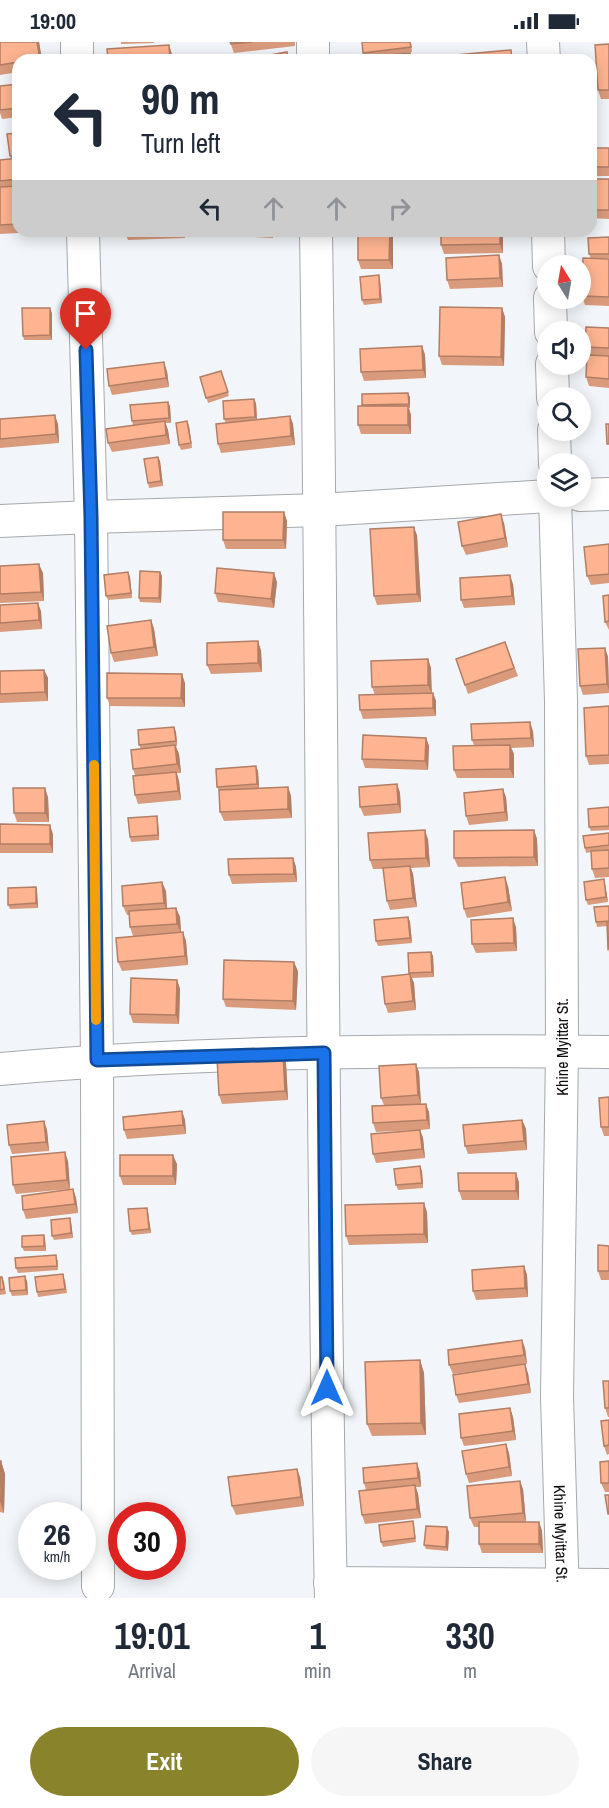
<!DOCTYPE html>
<html lang="en">
<head>
<meta charset="utf-8">
<style>
	body { margin:0; font-family:"Archivo Narrow",sans-serif; background:#f6f6f7; color:#1f2937; height:100vh; display:flex; flex-direction:column; font-size:22px; white-space:nowrap }
	* { box-sizing:border-box; margin:0 }
	p { font-size:20px; color:#747a83 }
	.icon { flex:none; width:33px; height:33px; fill:none; stroke:currentColor; stroke-width:2; stroke-linecap:round; stroke-linejoin:round }
	.map { position:relative; height:1556px; overflow:hidden }
	.panel { display:flex; flex-direction:column; background:#fff; flex:1 }
	.panel>* { flex:none }
	.top-card { position:absolute; left:12px; top:12px; width:585px; height:183px; border-radius:18px; box-shadow:0 3px 15px #0003; background:#fff; color:#1f2937; overflow:hidden }
	.needle { width:39px; rotate:349deg }
	.controls { position:absolute; left:537px; top:213px; display:grid; gap:12px }
	.controls a { display:grid; place-items:center; width:54px; height:54px; border-radius:50%; background:#fff; box-shadow:0 3px 15px #0003; font-size:30px }
	.speed { position:absolute; left:18px; top:1460px; display:flex; gap:12px; font-size:30px; font-weight:700; text-align:center }
	.speed>* { display:grid; place-content:center; width:78px; height:78px; border-radius:50%; background:#fff; box-shadow:0 3px 15px #0003; line-height:1 }
	.speed small { font-size:15px; font-weight:400 }
	.speed .limit { border:9px solid #d22; background:#fff; color:#111 }
	.pin { position:absolute; display:grid; place-items:center; width:51px; height:51px; color:#fff; margin:-62px -26px; border-radius:50% 50% 50% 0; rotate:-45deg; box-shadow:0 0 6px #0007 }
	.pin .icon { rotate:45deg }
	.me { position:absolute; width:66px; margin:-33px; rotate:0deg; stroke-linejoin:round; filter:drop-shadow(0 0 4px #0008) }
	.turn { display:flex; align-items:center; gap:21px; height:126px; padding:0 30px; font-size:27px }
	.turn .icon { width:78px; height:78px; stroke-width:2.5 }
	.turn b { display:block; font-size:42px; line-height:51px }
	.lanes { display:flex; align-items:center; height:57px; padding:0 30px; background:#0003; justify-content:center; gap:30px; direction:ltr }
	.lanes .off { opacity:.35 }
	.eta { display:flex; justify-content:space-evenly; align-items:center; height:102px; text-align:center }
	.eta b { font-size:36px; font-weight:800; line-height:42px }
	.cta { display:flex; gap:12px; margin-top:auto; padding:12px 30px }
	.cta a { flex:1; height:69px; border-radius:36px; background:#89832b; color:#fff; font-size:24px; font-weight:800; line-height:69px; text-align:center }
	.cta a+a { background:#f6f6f7; color:#1f2937 }
	.status { display:flex; justify-content:space-between; align-items:center; height:42px; padding:0 30px; background:#fff; direction:ltr }
	.status svg { height:16px; fill:currentColor }
	.map>svg:first-child { display:block }
	.lines { fill:none; stroke-linecap:round; stroke-linejoin:round }
	.street-casing { stroke:#a5a9ac; stroke-width:34 }
	.street { stroke:#fff; stroke-width:32 }
	.wall { fill:#da9b7c }
	.shaded-wall { fill:#b27e65 }
	.building { fill:#feb490; stroke:#b27e65; stroke-width:1.5 }
	.route-casing { stroke:#114b97; stroke-width:15 }
	.route { stroke:#1a73e8; stroke-width:10 }
	.slow { stroke:#f59e0b; stroke-width:10 }
	.labels { text-anchor:middle; stroke-width:4.5; stroke-linejoin:round; paint-order:stroke }
	.street-label { font-size:16px; fill:#0d0e0f; stroke:#fff }
</style>
</head>
<body>
<div class="status"><b>19:00</b><svg viewBox="0 0 49 12"><path d="M0 12V9h3v3zM5 12V6h3v6zM10 12V3h3v9zM15 12V0h3v12zM26 1h20v11H26zM47 4h2v5h-2z"/></svg></div>
<div class="map">
<svg width="609" height="1556" viewBox="0 0 609 1556">
	<rect width="100%" height="100%" fill="#f2f6fa"/>
	<g class="lines">
		<!-- street casing -->
		<g class="street-casing">
			<g id="street">
				<path d="M77 0V18"/>
				<path d="M313 0V18"/>
				<path d="M543 0 544 18"/>
				<path d="M83 189 91 475 97 1018 98 1544"/>
				<path d="M316 189C323 645 321 1100 331 1556"/>
				<path d="M548 189 549 224"/>
				<path d="M550 256 551 290"/>
				<path d="M552 322 553 356"/>
				<path d="M554 388 555 422"/>
				<path d="M580 453 609 452"/>
				<path id="s1" d="M555 454 561 659 562 1009 557 1354 563 1556"/>
				<path d="M0 479 91 475 320 468 549 454"/>
				<path d="M0 1027C202 1009 406 1008 609 1010"/>
				<path d="M330 1541 609 1543"/>
			</g>
		</g>
		<!-- street -->
		<use href="#street" class="street"/>
	</g>
	<!-- wall -->
	<path class="wall" d="M0 0H39L42 18H18V30L0 33Z
		M121 0H154V1L121 2Z
		M230 0H295V4L234 11Z
		M411 0 412 10 374 15 410 11 413 18H357L365 15 363 11Z
		M609 2V57H601L598 48Z
		M18 42V75L2 77 0 71V44Z
		M18 91V189L36 190 0 192V118L11 117 10 114Z
		M591 106H609V134H591Z
		M591 137H609V177L591 176Z
		M124 189H185V196L128 198Z
		M235 189H274L273 196 237 194Z
		M441 189H503V211L444 212 441 203Z
		M393 195V227H361L358 218Z
		M609 195V216L595 217H609V264L585 263 582 254 591 217 589 212Z
		M499 213 502 222 503 245 450 247 447 238Z
		M380 238 382 261 364 263 362 258Z
		M502 266 505 275 504 324 442 323 439 314Z
		M52 271V298H24L23 294Z
		M609 286V346L589 344 586 335 588 313 585 305Z
		M422 304 425 313 426 336 364 339 361 330Z
		M167 329 169 345 112 353 109 344Z
		M221 329 229 354 208 361 200 335Z
		M410 355V366H409L411 373V392H361L358 383 362 363Z
		M256 361 257 377 290 374 293 382 295 403 221 411 218 402 226 381 224 377Z
		M170 364 171 381H165L168 388 170 402 112 410 108 401 133 383 132 379Z
		M0 377 58 382 59 401 0 406Z
		M189 384 192 406 181 408 179 403Z
		M158 415 160 419 163 444 149 446 148 441Z
		M284 470 287 479 286 507H226L223 498Z
		M504 481 508 505 466 513 462 504Z
		M417 493 421 560 377 563 374 554Z
		M609 502V541L591 543 587 534Z
		M0 524 43 531 44 559 0 561Z
		M160 530 162 534 161 561 140 560 139 556Z
		M130 535 132 556 108 558 106 554Z
		M277 540 274 566 218 560 215 551Z
		M513 542 515 563 464 566 461 558Z
		M609 553V588L605 580Z
		M0 563 41 569 42 587 0 590Z
		M151 578 154 587 158 614 114 620 111 611Z
		M505 600 518 634 468 652 456 617Z
		M605 606 608 615 609 651 583 653 580 644Z
		M261 608 262 630 211 632 207 623Z
		M428 617 431 626V651H433L436 659V674L363 677 360 668 375 653 372 645Z
		M44 628 48 636V659L0 661V629Z
		M185 641V665L110 664 107 656Z
		M609 664V722L589 723 586 714Z
		M533 689 534 705 511 706 514 712V736H457L454 728 474 703 472 698Z
		M176 690 177 704H176L179 712 181 731H177L179 739 181 758 138 762 135 753V733L133 727 141 707 139 703Z
		M426 696 429 704 428 728 365 726 362 717Z
		M256 724 258 729 259 746 288 745 291 754 292 776 224 779 220 770 219 749 217 745Z
		M397 742 400 751 401 771 364 774 360 765Z
		M48 755 49 780H17L14 771Z
		M506 755 508 779 469 783 466 774Z
		M609 765V788L591 789 589 785Z
		M158 779 159 798 131 800 130 795Z
		M0 782 53 792V811H0Z
		M534 788 537 797 538 824 458 825 454 816Z
		M609 791V835L595 836 592 827 591 810 586 811 585 806Z
		M428 797 430 825 411 826 413 832 417 865 390 868 387 859 383 827H373L370 818Z
		M293 816 296 825 297 840 232 842 229 833Z
		M604 837 605 842 608 860 588 863 586 858Z
		M508 844 512 869 467 876 464 867Z
		M36 845 37 849 38 866 10 867 8 863Z
		M166 849 167 867 176 866 180 875 181 890 186 899 188 923 122 929 118 920 133 894 130 885 129 873H127L123 864Z
		M609 864V910L608 907 607 884 597 885 596 880Z
		M408 875 410 880 412 901 378 904 376 899Z
		M516 885 517 909 476 911 472 902Z
		M431 910 433 914 434 935 412 936 414 941 416 968 388 971 385 962 409 932V931Z
		M298 929 296 968 226 965 223 957Z
		M177 938 180 947 179 982 133 981 130 972Z
		M286 1021 288 1058 222 1062 219 1053Z
		M419 1030 421 1062 429 1070 430 1087 420 1088 423 1096 425 1116 376 1121 373 1112 418 1088 376 1090 373 1081 384 1063 381 1056Z
		M609 1055V1094H604L601 1085Z
		M182 1069 185 1078 186 1092 127 1097 124 1088Z
		M522 1078 526 1087 527 1108 468 1112 465 1104Z
		M44 1079 47 1088 49 1109 12 1112 9 1103Z
		M68 1119 70 1147 16 1152 13 1143Z
		M177 1122 176 1143H123L120 1134Z
		M422 1129 423 1146 398 1148 396 1143Z
		M519 1140V1158H462L459 1149Z
		M73 1147 76 1156 78 1171 26 1177 23 1168Z
		M147 1166 148 1170 151 1191 132 1193 130 1189Z
		M427 1170 428 1201 349 1203 346 1194Z
		M71 1180 73 1196 54 1198 52 1194Z
		M45 1197 46 1209H24L22 1205Z
		M609 1204V1238H601L598 1229Z
		M58 1218V1228L18 1231 16 1226Z
		M524 1224 527 1233 528 1255 476 1258 473 1249Z
		M0 1235 4 1239 6 1252 0 1253Z
		M65 1237 67 1251 38 1255 37 1250Z
		M27 1239 28 1253 12 1254 10 1249Z
		M525 1306 527 1322 453 1332 449 1323Z
		M420 1318 424 1331 426 1393 372 1394 367 1382Z
		M528 1331 531 1351 459 1361 456 1353Z
		M609 1339V1375H608L605 1366Z
		M510 1366 513 1375 516 1398 464 1404 461 1396Z
		M609 1378V1412L607 1413 604 1404Z
		M506 1402 509 1411 512 1434 469 1441 466 1432Z
		M0 1419H1L5 1432 4 1471 0 1470Z
		M609 1419V1450H605L601 1441Z
		M420 1430 421 1445H416L418 1452 421 1476 365 1482 362 1473 366 1448 364 1441Z
		M300 1435 304 1464 236 1473 232 1464Z
		M523 1447 526 1480H539L542 1489 543 1511H482L479 1502V1485H474L470 1476Z
		M414 1484 416 1500 383 1505 381 1500Z
		M449 1490 448 1509 426 1507 424 1503Z"/>
	<!-- shaded-wall -->
	<path class="shaded-wall" d="M37 0H39L42 18H40Z
		M169 3 172 12V18H170Z
		M390 189H391L393 195V227L389 218Z
		M500 189H503V211L500 202Z
		M499 213 502 222 503 245 500 236Z
		M379 233 380 238 382 261 380 257Z
		M50 266 52 271V298L50 293Z
		M502 266 505 275 504 324 501 315Z
		M422 304 425 313 426 336 423 328Z
		M164 320 167 329 169 345 166 336Z
		M408 351 410 355V366L409 362Z
		M254 357 256 361 257 379 255 375Z
		M168 360 170 364 171 381 169 376Z
		M408 364 411 373V392L408 383Z
		M55 373 58 382 59 401 56 392Z
		M290 374 293 382 295 403 291 394Z
		M165 379 168 388 170 402 166 393Z
		M187 379 189 384 192 406 191 401Z
		M158 415 160 419 163 444 161 439Z
		M284 470 287 479 286 507 283 498Z
		M501 472 504 481 508 505 505 496Z
		M414 485 417 493 421 560 417 552Z
		M39 522 43 531 44 559 41 550Z
		M128 530 130 535 132 556 131 551Z
		M160 530 162 534 161 561 159 556Z
		M274 531 277 540 274 566 271 557Z
		M510 533 513 542 515 563 512 554Z
		M38 561 41 569 42 587 39 578Z
		M151 578 154 587 158 614 154 605Z
		M258 599 261 608 262 630 258 621Z
		M605 606 608 615 609 649 607 642Z
		M428 617 431 626 432 652 428 643Z
		M44 628 48 636V659L45 650Z
		M182 632 185 641V665L181 656Z
		M433 651 436 659V674L433 666Z
		M530 680 533 689 534 705 531 696Z
		M174 685 176 690 177 704 176 699Z
		M426 696 429 704 428 728 425 719Z
		M175 703 179 712 181 731 177 722Z
		M510 703 514 712V736L510 727Z
		M256 724 258 729 259 746 257 742Z
		M176 730 179 739 181 758 178 749Z
		M397 742 400 751 401 771 398 762Z
		M288 745 291 754 292 776 288 767Z
		M45 746 48 755 49 780 45 771Z
		M503 747 506 755 508 779 505 770Z
		M157 774 158 779 159 798 158 793Z
		M50 783 53 792V811L50 802Z
		M425 788 428 797 430 825 426 816Z
		M534 788 537 797 538 824 534 815Z
		M293 816 296 825 297 840 294 832Z
		M410 824 413 832 417 865 413 856Z
		M505 835 508 844 512 869 508 860Z
		M604 837 605 842 608 860 606 855Z
		M162 840 166 849 167 870 164 861Z
		M36 845 37 849 38 866 36 861Z
		M176 866 180 875 181 891 177 882Z
		M408 875 410 880 412 901 410 896Z
		M513 876 516 885 517 909 514 901Z
		M183 890 186 899 188 923 185 914Z
		M431 910 433 914 434 935 432 930Z
		M294 920 298 929 296 968 293 959Z
		M410 932 414 941 416 968 413 959Z
		M177 938 180 947 179 982 176 973Z
		M283 1012 286 1021 288 1058 285 1049Z
		M416 1022 419 1030 421 1062 418 1053Z
		M426 1062 429 1070 430 1087 427 1078Z
		M182 1069 185 1078 186 1092 183 1083Z
		M522 1078 526 1087 527 1108 524 1099Z
		M44 1079 47 1088 49 1109 46 1100Z
		M420 1088 423 1096 425 1116 422 1107Z
		M65 1110 68 1119 70 1147 67 1138Z
		M173 1113 177 1122 176 1143 173 1134Z
		M420 1124 422 1129 423 1146 422 1141Z
		M516 1131 519 1140V1158L516 1149Z
		M73 1147 76 1156 78 1171 75 1162Z
		M424 1161 427 1170 428 1201 424 1192Z
		M147 1166 148 1170 151 1191 149 1187Z
		M70 1176 71 1180 73 1196 71 1191Z
		M44 1193 45 1197 46 1209 44 1204Z
		M524 1224 527 1233 528 1255 525 1246Z
		M25 1234 27 1239 28 1253 26 1248Z
		M522 1298 525 1306 527 1322 524 1313Z
		M420 1318 424 1331 426 1393 421 1381Z
		M525 1322 528 1331 531 1351 528 1342Z
		M510 1366 513 1375 516 1398 513 1389Z
		M506 1402 509 1411 512 1434 509 1425Z
		M1 1419 5 1432 4 1471 0 1459Z
		M417 1421 420 1430 421 1445 418 1436Z
		M297 1427 300 1435 304 1464 301 1455Z
		M520 1439 523 1447 526 1480 523 1471Z
		M415 1443 418 1452 421 1476 417 1467Z
		M539 1480 542 1489 543 1511 539 1502Z
		M447 1485 449 1490 448 1509 446 1505Z"/>
	<!-- building -->
	<path class="building" d="M0 0H37L40 17 18 18V20L0 23Z
		M230 0H252L231 2Z
		M362 0H410L411 5 363 11Z
		M609 2V48H598L595 3Z
		M169 3 170 18H108L107 7Z
		M511 8 512 18H445V14Z
		M287 10 288 18H260L259 15Z
		M410 11 411 18H357V16Z
		M249 16V18H236Z
		M18 42V66L0 68V44Z
		M18 91V113L10 114 7 92Z
		M591 106H609V125H591Z
		M18 116V137L0 139V118Z
		M591 137H609V168H591Z
		M18 144V182L0 183V145Z
		M235 189H272L271 192Z
		M358 189H390L389 218H358Z
		M441 189H500V202L441 203Z
		M609 195V212H589L588 196Z
		M499 213 500 236 447 238 446 216Z
		M583 216 609 217V255L582 254Z
		M379 233 380 257 362 258 360 235Z
		M440 265 502 266 501 315 439 314Z
		M22 266H50V293L23 294Z
		M586 285 609 286V306L585 305Z
		M422 304 423 328 361 330 360 307Z
		M587 313 609 314V337L586 335Z
		M164 320 166 336 109 344 107 327Z
		M221 329 228 350 206 356 200 335Z
		M408 351 409 362 362 363V352Z
		M254 357 255 375 224 377 223 359Z
		M168 360 169 376 132 379 130 363Z
		M358 364H408V383H358Z
		M55 373 56 392 0 397V377Z
		M290 374 291 394 218 402 216 382Z
		M165 379 166 393 108 401 106 387Z
		M187 379 191 401 179 403 176 381Z
		M606 382H609V402H607Z
		M158 415 161 439 148 441 144 417Z
		M223 470H284L283 498H223Z
		M501 472 505 496 462 504 458 480Z
		M414 485 417 552 374 554 370 487Z
		M609 502V532L587 534 584 505Z
		M39 522 41 550 0 552V524Z
		M217 526 274 531 271 557 215 551Z
		M140 529 160 530 159 556H139Z
		M128 530 131 551 106 554 104 533Z
		M510 533 512 554 461 558 460 536Z
		M609 553V579L605 580 603 554Z
		M38 561 39 578 0 581V563Z
		M151 578 154 605 111 611 107 584Z
		M258 599V621L207 623V601Z
		M505 600 514 626 465 643 456 617Z
		M605 606 607 642 580 644 578 607Z
		M428 617V643L372 645 371 619Z
		M44 628 45 650 0 652V629Z
		M107 631 182 632 181 656H107Z
		M433 651V666L360 668 359 653Z
		M609 664V713L586 714 584 666Z
		M530 680 531 696 472 698 471 682Z
		M174 685 176 699 139 703 138 688Z
		M363 693 426 696 425 719 362 717Z
		M175 703 177 722 133 727 131 708Z
		M510 703V727L454 728 453 704Z
		M256 724 257 742 217 745 216 727Z
		M176 730 178 749 135 753 133 734Z
		M397 742 398 762 360 765 359 745Z
		M288 745V767L220 770 219 748Z
		M13 746H45V771H14Z
		M503 747 505 770 466 774 464 751Z
		M609 765V784L589 785 588 767Z
		M157 774 158 793 130 795 128 776Z
		M0 782 50 783V802H0Z
		M425 788 426 816 370 818 368 791Z
		M534 788V815L454 816V789Z
		M609 791V803L585 806 583 794Z
		M609 808V826L592 827 591 809Z
		M293 816 294 832 229 833 228 817Z
		M410 824 413 856 387 859 383 826Z
		M505 835 508 860 464 867 461 841Z
		M604 837 606 855 586 858 584 840Z
		M162 840 164 861 123 864 122 844Z
		M36 845V861L8 863V846Z
		M609 864V879L596 880 594 865Z
		M176 866 177 882 130 885 129 869Z
		M408 875 410 896 376 899 374 878Z
		M513 876 514 901 472 902 471 878Z
		M607 880H609V906L608 907Z
		M183 890 185 914 118 920 116 896Z
		M431 910 432 930 409 931 408 911Z
		M224 918 294 920 293 959 223 957Z
		M410 932 413 959 385 962 382 935Z
		M131 936 177 938 176 973 130 972Z
		M283 1012 285 1049 219 1053 217 1016Z
		M416 1022 418 1053 381 1056 379 1024Z
		M609 1055V1085H601L599 1056Z
		M426 1062 427 1078 373 1081 372 1064Z
		M182 1069 183 1083 124 1088 123 1075Z
		M522 1078 524 1099 465 1104 463 1083Z
		M44 1079 46 1100 9 1103 7 1083Z
		M420 1088 422 1107 373 1112 371 1092Z
		M65 1110 67 1138 13 1143 11 1115Z
		M120 1113H173V1134H120Z
		M420 1124 422 1141 396 1143 394 1127Z
		M458 1131H516V1149H459Z
		M73 1147 75 1162 23 1168 22 1154Z
		M424 1161V1192L346 1194 345 1163Z
		M147 1166 149 1187 130 1189 128 1167Z
		M70 1176 71 1191 52 1194 51 1178Z
		M44 1193V1204L22 1205V1194Z
		M598 1203 609 1204V1229H598Z
		M56 1213 57 1224 16 1226 15 1216Z
		M524 1224 525 1246 473 1249 472 1228Z
		M63 1232 65 1247 37 1250 35 1235Z
		M25 1234 26 1248 10 1249 9 1236Z
		M0 1235H2L4 1247 0 1248Z
		M522 1298 524 1313 449 1323 448 1308Z
		M420 1318 421 1381 367 1382 365 1320Z
		M525 1322 528 1342 456 1353 453 1333Z
		M603 1339H609V1366H605Z
		M510 1366 513 1389 461 1396 459 1372Z
		M609 1378V1403L604 1404 601 1379Z
		M506 1402 509 1425 466 1432 462 1409Z
		M0 1419H1L0 1445Z
		M609 1419V1441H601L600 1420Z
		M417 1421 418 1436 364 1441 363 1426Z
		M297 1427 301 1455 232 1464 228 1435Z
		M520 1439 523 1471 470 1476 467 1444Z
		M415 1443 417 1467 362 1473 359 1449Z
		M605 1453H609V1472H608Z
		M413 1479 415 1496 381 1500 379 1483Z
		M479 1480H539V1502H479Z
		M426 1484 447 1485 446 1505 424 1503Z"/>
	<g class="lines">
		<!-- route casing -->
		<g class="route-casing">
			<path id="route" d="M86 308 91 475 97 1018 324 1011 327 1346"/>
		</g>
		<!-- route -->
		<use href="#route" class="route"/>
		<!-- slow -->
		<path class="slow" d="M94 723 96 978"/>
	</g>
	<g class="labels">
		<!-- street labels -->
		<g class="street-label">
			<text transform="translate(562 1005) rotate(-90)" y="6">Khine Myittar St.</text>
			<text dy="6" stroke="none"><textPath href="#s1" startOffset="1038">Khine Myittar St.</textPath></text>
		</g>
	</g>
</svg>
<div class="controls">
<a><svg class="needle" viewBox="-14 -14 28 28"><path d="M0-13l5 13h-10z" fill="#e53935"/><path d="M0 13l5-13h-10z" fill="#747a83"/></svg></a>
<a><svg class="icon" aria-label="sound" viewBox="0 0 24 24"><path d="M4 9h4l5-4v14l-5-4H4zM17 9q2 3 0 6"/></svg></a>
<a><svg class="icon" aria-label="search" viewBox="0 0 24 24"><circle cx="10" cy="10" r="6"/><path d="M15 15l6 6"/></svg></a>
<a><svg class="icon" aria-label="layers" viewBox="0 0 24 24"><path d="M12 4l9 5-9 5-9-5zM3 14l9 5 9-5"/></svg></a>
</div>
<div class="speed"><div>26<small>km/h</small></div><div class="limit">30</div></div>
<div class="pin" style="left:86px;top:308px;background:#d93025"><svg class="icon" aria-label="arrive" viewBox="0 0 24 24"><path d="M6 21V4h12l-3 4 3 4H6"/></svg></div>
<svg class="me" style="left:327px;top:1346px" viewBox="-20 -20 40 40"><path d="M0-17L14 15 0 8-14 15z" fill="#1a73e8" stroke="#fff" stroke-width="4"/></svg>
<div class="top-card">
<div class="turn"><svg class="icon" aria-label="left" viewBox="0 0 24 24"><path d="M17 20v-9H6M10 6l-5 5 5 5"/></svg><div><b>90 m</b>Turn left</div></div>
<div class="lanes"><svg class="icon" aria-label="left" viewBox="0 0 24 24"><path d="M17 20v-9H6M10 6l-5 5 5 5"/></svg><svg class="icon off" aria-label="ahead" viewBox="0 0 24 24"><path d="M12 20V5M6 11l6-6 6 6"/></svg><svg class="icon off" aria-label="ahead" viewBox="0 0 24 24"><path d="M12 20V5M6 11l6-6 6 6"/></svg><svg class="icon off" aria-label="right" viewBox="0 0 24 24"><path d="M7 20v-9h11M14 6l5 5-5 5"/></svg></div>
</div>
</div>
<section class="panel">
<div class="eta">
<div><b>19:01</b><p>Arrival</p></div>
<div><b>1</b><p>min</p></div>
<div><b>330</b><p>m</p></div>
</div>
<div class="cta"><a>Exit</a><a>Share</a></div>
</section>
</body>
</html>
